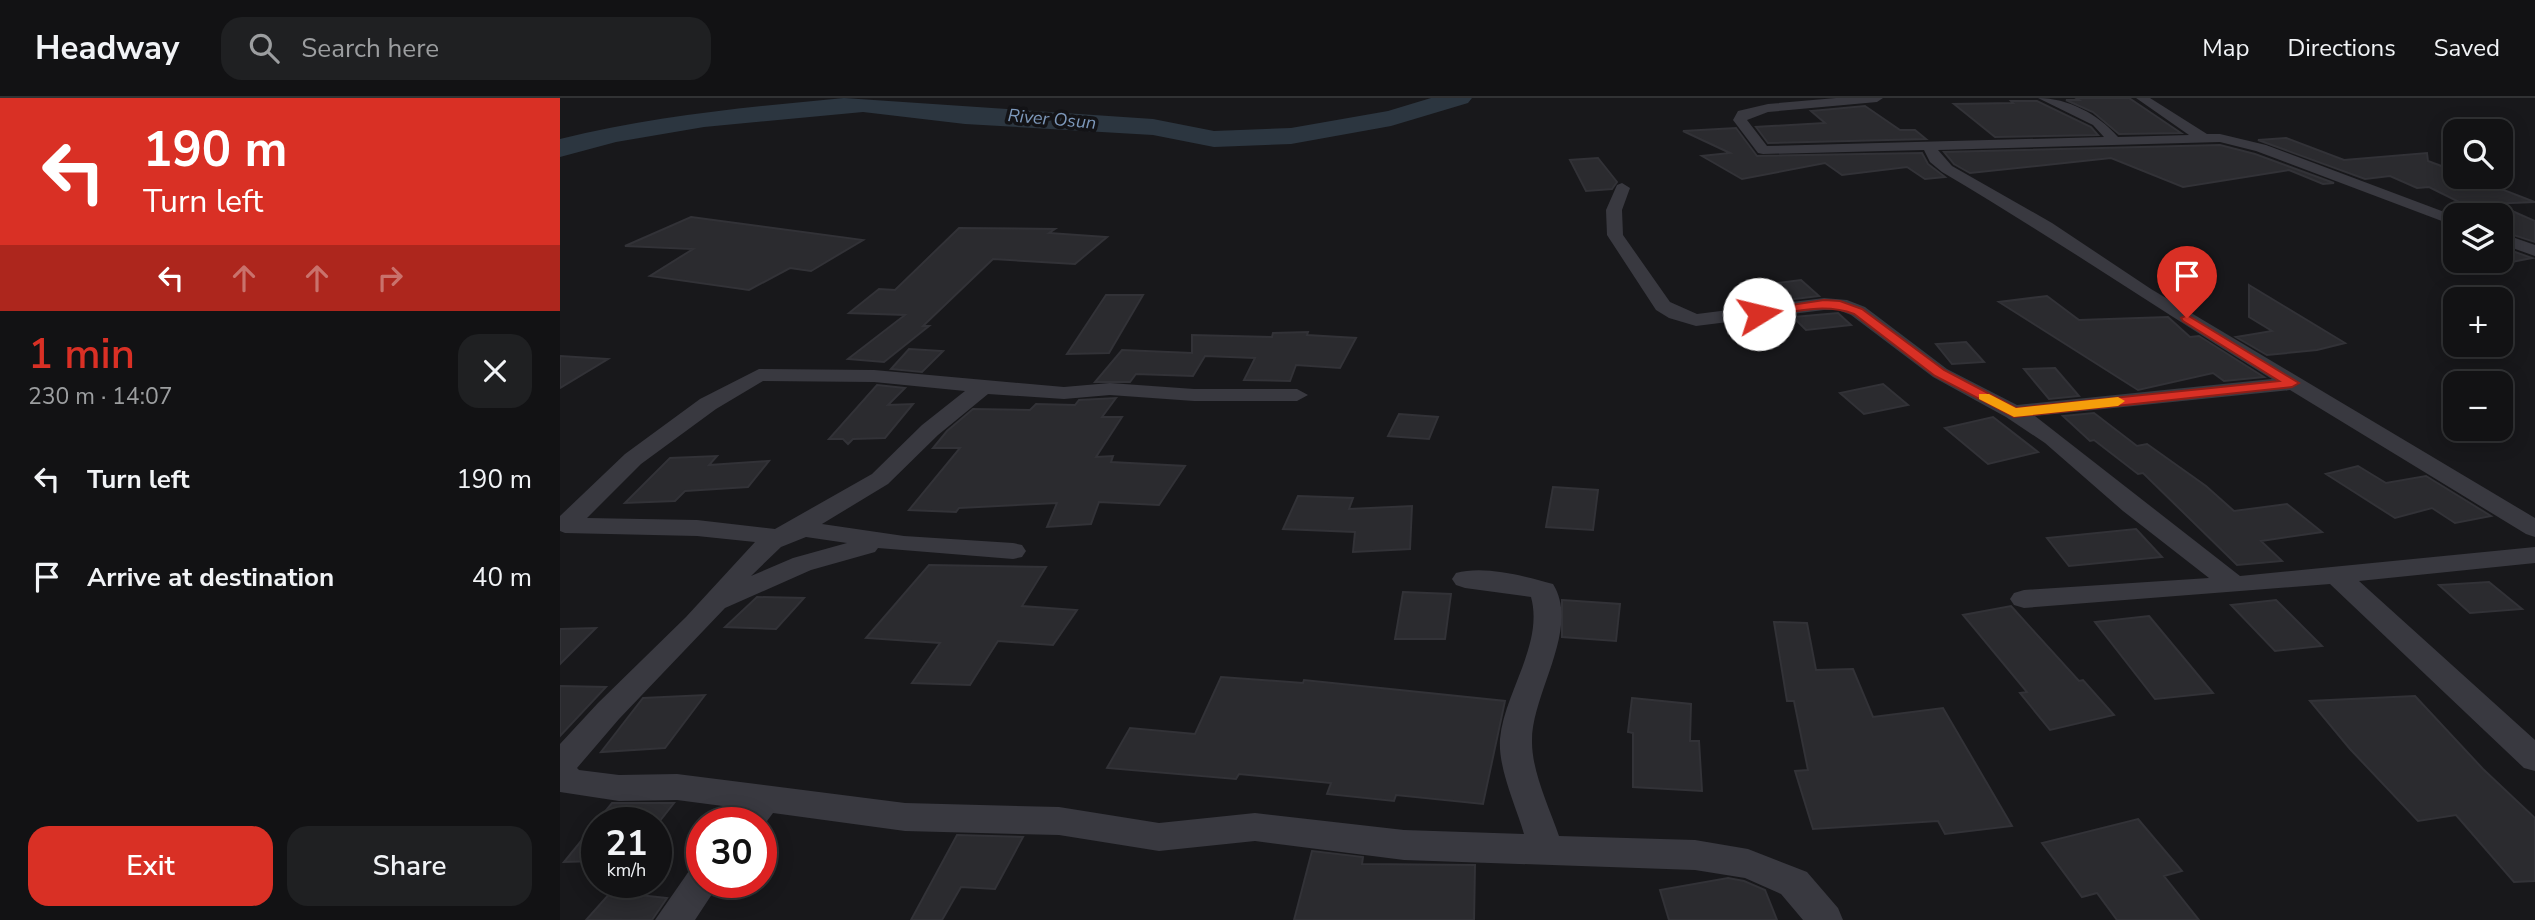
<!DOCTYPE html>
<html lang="en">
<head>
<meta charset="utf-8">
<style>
	body { margin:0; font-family:"Nunito Sans",sans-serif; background:#1f2022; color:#f1f3f6; height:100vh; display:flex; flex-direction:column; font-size:26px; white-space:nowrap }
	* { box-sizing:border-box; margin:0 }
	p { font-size:23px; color:#9c9ea0 }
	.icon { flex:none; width:38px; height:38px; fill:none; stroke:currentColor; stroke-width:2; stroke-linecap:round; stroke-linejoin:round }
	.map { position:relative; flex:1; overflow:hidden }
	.side { display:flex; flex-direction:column; background:#121214; width:560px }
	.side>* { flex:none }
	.hud { background:#d93025; color:#fff; overflow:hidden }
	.controls { position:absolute; left:1883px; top:21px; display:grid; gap:14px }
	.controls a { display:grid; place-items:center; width:70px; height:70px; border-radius:14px; background:#121214; box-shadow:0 4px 18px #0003,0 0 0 2px #313234; font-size:35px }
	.speed { position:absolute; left:21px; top:709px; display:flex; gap:14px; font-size:35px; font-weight:700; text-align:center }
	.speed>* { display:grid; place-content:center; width:91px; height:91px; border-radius:50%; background:#121214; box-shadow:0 4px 18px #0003,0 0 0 2px #313234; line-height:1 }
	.speed small { font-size:18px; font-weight:400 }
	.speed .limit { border:10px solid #d22; background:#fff; color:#111 }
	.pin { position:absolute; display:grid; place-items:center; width:60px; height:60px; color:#fff; margin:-72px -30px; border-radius:50% 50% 50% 0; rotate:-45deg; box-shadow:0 0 7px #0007 }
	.pin .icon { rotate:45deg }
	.me { position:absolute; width:77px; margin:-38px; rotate:81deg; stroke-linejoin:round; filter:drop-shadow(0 0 5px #0008) }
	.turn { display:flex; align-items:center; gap:24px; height:147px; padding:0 28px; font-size:32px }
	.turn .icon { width:91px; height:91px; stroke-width:2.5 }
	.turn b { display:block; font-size:49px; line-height:60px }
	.lanes { display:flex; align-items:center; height:66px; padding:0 28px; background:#0003; justify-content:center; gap:35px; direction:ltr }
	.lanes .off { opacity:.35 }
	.round { display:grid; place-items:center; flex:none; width:74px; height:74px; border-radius:21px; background:#1f2022 }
	.head { display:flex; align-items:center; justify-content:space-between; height:119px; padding:0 28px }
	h1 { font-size:42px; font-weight:600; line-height:52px; color:#d93025 }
	.primary-button { display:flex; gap:14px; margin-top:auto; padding:14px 28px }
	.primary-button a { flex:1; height:80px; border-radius:21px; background:#d93025; color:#fff; font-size:28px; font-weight:600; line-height:80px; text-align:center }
	.primary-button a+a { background:#1f2022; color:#f1f3f6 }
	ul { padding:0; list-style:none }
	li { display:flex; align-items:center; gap:21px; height:98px; padding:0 28px }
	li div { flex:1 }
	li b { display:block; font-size:26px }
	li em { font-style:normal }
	header { display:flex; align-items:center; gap:42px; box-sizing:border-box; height:98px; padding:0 35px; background:#121214; border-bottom:2px solid #313234 }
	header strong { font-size:33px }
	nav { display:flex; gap:38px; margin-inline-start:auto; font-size:24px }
	.search { width:490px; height:63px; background:#1f2022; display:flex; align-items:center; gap:18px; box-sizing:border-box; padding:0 24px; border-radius:21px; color:#9c9ea0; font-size:26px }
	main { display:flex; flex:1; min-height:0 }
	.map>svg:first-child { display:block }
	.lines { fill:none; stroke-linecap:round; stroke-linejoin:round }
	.river { fill:#2c3640; fill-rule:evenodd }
	.building { fill:#2b2b2f; stroke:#323237; stroke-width:2 }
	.minor { fill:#393940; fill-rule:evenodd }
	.route { fill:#d93025; stroke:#8d1f18; stroke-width:2 }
	.slow { fill:#f59e0b }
	.labels { text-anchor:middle; stroke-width:7; stroke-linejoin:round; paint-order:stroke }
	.far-water-label { font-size:18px; font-style:italic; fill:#7d98ba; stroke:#131316 }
</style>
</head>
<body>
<header>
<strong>Headway</strong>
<div class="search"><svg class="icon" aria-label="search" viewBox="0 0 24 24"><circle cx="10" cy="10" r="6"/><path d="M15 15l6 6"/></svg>Search here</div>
<nav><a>Map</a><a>Directions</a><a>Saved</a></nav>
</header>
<main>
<section class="side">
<div class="hud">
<div class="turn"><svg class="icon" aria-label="left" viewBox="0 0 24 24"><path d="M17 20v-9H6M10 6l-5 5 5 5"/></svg><div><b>190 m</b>Turn left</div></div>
<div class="lanes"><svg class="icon" aria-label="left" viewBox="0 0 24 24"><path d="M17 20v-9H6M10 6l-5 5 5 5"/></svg><svg class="icon off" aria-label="ahead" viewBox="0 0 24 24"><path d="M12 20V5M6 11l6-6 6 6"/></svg><svg class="icon off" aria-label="ahead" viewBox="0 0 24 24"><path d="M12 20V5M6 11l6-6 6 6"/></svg><svg class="icon off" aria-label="right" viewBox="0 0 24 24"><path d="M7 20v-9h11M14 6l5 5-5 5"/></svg></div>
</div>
<div class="head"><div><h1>1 min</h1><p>230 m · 14:07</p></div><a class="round"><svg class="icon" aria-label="close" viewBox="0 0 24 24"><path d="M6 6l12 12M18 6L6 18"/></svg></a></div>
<ul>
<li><svg class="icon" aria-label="left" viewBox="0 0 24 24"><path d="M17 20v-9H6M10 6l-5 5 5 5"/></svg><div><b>Turn left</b></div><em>190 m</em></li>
<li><svg class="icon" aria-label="arrive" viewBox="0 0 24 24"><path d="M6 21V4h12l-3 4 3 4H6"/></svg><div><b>Arrive at destination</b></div><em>40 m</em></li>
</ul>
<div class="primary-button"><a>Exit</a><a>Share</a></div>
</section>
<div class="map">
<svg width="1975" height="822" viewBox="0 0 1975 822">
	<rect width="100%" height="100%" fill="#18181b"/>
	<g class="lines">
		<!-- river -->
		<path class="river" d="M284 0 593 21 654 33 731 30 828 13 871 0H912L908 5 831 28 731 46 654 49 593 37 405 26 303 14 144 29 56 44 0 59V41C94 18 188 9 284 0Z"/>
	</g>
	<!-- building -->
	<path class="building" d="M1516 0H1569L1621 35 1559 36 1533 14 1506 2H1519Z
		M1451 3H1477L1531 29 1538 37 1435 39 1394 6 1453 5Z
		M1305 8 1340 32H1355L1366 41 1208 45 1196 29 1265 25 1251 13Z
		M1176 30 1197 58 1362 55 1368 66 1385 79 1365 81 1347 69 1282 77 1265 65 1182 81 1142 58 1170 55 1123 33Z
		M1726 40 1784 62 1867 55 1868 63 1895 73V79H1910L1975 104 1905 107 1869 89 1857 90 1830 78 1805 81 1698 42Z
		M1660 47 1695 56 1774 85 1763 86 1729 72 1623 89 1551 60 1410 75 1394 66 1384 54Z
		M1038 60 1057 84 1052 91 1026 93 1010 62Z
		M1941 108 1975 123V144L1941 133Z
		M131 119 303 142 251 173 230 170 189 192 90 178 133 151 65 148Z
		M399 130 495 131 489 135 547 139 515 166 433 161 363 228H369L324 264 288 261 345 217 289 215 319 191 335 192Z
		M1941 149 1972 160 1941 166Z
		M1241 182 1259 198 1218 203 1203 187Z
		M1689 187 1785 245 1757 252 1707 257 1676 239 1712 233 1689 219Z
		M546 197H583L549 255 507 256Z
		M1487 198 1519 222 1608 219 1630 239 1639 238 1704 279 1664 283 1653 275 1578 292 1439 204Z
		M1278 215 1291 227 1246 232 1233 219Z
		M748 234 747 237 796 240 780 270 736 267 730 283 684 282 695 260 645 258 633 278 576 276 570 284H535L562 252 632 255V237L712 239 713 235Z
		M1406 244 1424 264 1392 266 1376 246Z
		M349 251 383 253 362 274 331 271Z
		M0 258 48 261 0 290Z
		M1495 270 1519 298 1489 301 1464 271Z
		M1323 286 1348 307 1304 316 1280 295Z
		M317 287 345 290 328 307 353 306 325 340 293 341 288 346 283 341H269Z
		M556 300 542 319H562L536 359 553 358 551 364 625 368 599 407 539 404 531 426 487 429 497 405 399 410 396 414 349 412 400 350H373L387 333 413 311 470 312 476 306 515 307 519 302Z
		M1534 315 1577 348 1587 346 1646 388 1674 413 1727 406 1762 434 1701 443 1722 463 1677 467 1583 375 1578 376 1534 342 1530 343 1503 318Z
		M839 316 878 319 869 341 828 338Z
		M1433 319 1478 354 1428 366 1385 330Z
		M157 358 149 367 209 363 188 389 125 393 115 403 65 405 110 360Z
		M1798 368 1826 385 1866 378 1931 418 1895 425 1872 410 1835 420 1766 376Z
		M993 389 1038 392 1033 432 986 429Z
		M738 398 793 400 789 411 852 408 850 451 793 454 795 434 723 431Z
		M1576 431 1602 459 1509 468 1487 440Z
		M369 467 486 469 462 508 517 512 493 547 438 543 410 587 352 585 380 545 306 540Z
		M1929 484 1962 511 1910 515 1879 487Z
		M843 494 891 496 885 541H835Z
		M197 499 244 500 216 531 165 529Z
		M1002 502 1060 506 1056 543 1002 539Z
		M1716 502 1762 548 1715 553 1671 507Z
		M1451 508 1519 583 1523 582 1554 617 1490 632 1460 595 1467 594 1403 517Z
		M1589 518 1653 595 1595 601 1535 524Z
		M1214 524 1247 525 1256 572 1293 571 1313 619 1383 610 1452 728 1385 736 1378 723 1253 731 1235 673 1248 672 1234 603H1227Z
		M36 530 0 566V531Z
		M661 579 743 585 744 582 945 603 923 706 836 697 834 703 767 696 771 685 679 676 676 681 547 670 570 630 635 636Z
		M0 588 46 589 0 638Z
		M145 597 105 650 41 654 83 600Z
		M1855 598 1923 671 1975 720V783L1954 784 1896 717 1858 723 1790 651 1750 603Z
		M1072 600 1131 606 1130 643H1139L1142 693 1073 689V635L1068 634Z
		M52 705H114L99 724H37V763L4 764Z
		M1578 721 1622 773 1604 778 1639 822H1557L1537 795 1522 799 1482 745Z
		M397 737 463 739 435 791 401 789 382 822H351Z
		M752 753 803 759 802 766 915 767 914 822H734Z
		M1168 780 1184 783 1205 792 1217 822H1109L1100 792Z
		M51 794 70 796 107 800 92 822H26Z"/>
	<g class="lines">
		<!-- minor -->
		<path class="minor" d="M1276 0H1323L1317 4 1208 14 1187 22 1207 48 1544 39 1533 27 1478 0C1508 0 1538 16 1558 39L1629 37 1576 0H1590L1647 36H1660L1706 47 1895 118V128L1696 53 1660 44 1378 52 1392 68 1492 125 1591 191 1975 420V439L1966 436 1730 292 1475 318 1680 478 1975 449V465L1799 483 1975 642V673L1964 670 1770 486 1464 510 1454 507 1450 501 1454 495 1464 492 1649 480 1563 413 1485 345 1446 319 1373 279 1291 217 1278 212H1264L1136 228 1109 220 1096 212 1047 137 1046 112 1057 87 1062 85 1070 90 1062 112 1063 137 1110 204 1137 216 1264 200 1287 202 1305 209 1387 271 1457 307 1712 281C1601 213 1494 140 1382 74L1370 64 1364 52 1203 56 1198 55 1173 22 1178 13 1208 6Z
			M1941 135 1975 147V158L1941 146Z
			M199 271 314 272 504 289 550 285 634 291H737L748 297 737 303H634L550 297 504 301 428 296 378 337 328 386 262 426 344 438 453 445 462 447 466 453 462 459 453 461 318 450 315 454 251 472 165 510 59 621 17 670 19 672 59 677 117 676 345 705 499 709 599 725 695 715 844 732 964 736C956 708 938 671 940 641 944 595 984 546 971 499L905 490 896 487 892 481 896 475C924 467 964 478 993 486 1021 531 971 596 972 644 972 674 989 709 999 738L1135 742 1188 751 1247 774 1278 810 1283 822H1243L1221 796 1185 780 1135 772 844 762 695 743 599 753 499 737 345 733 213 715 201 731V724H170L178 710 117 702 59 703 0 694V646L38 605 126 519 195 444 137 438 5 435 0 433V418L65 356 140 301ZM203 283 314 284 405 293 362 327 312 376 215 431 137 422 27 420 81 366 156 311ZM246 439 287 445 233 460 191 478 221 449Z
			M142 769V784H160L135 822H95L129 773Z"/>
	</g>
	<!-- route -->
	<path class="route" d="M1264 202 1280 203 1302 211 1384 272 1456 310 1719 283 1623 223 1621 220 1627 217 1739 285 1732 289 1454 319 1375 278 1294 216C1263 204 1230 215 1199 219L1193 216 1199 212Z"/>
	<!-- slow -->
	<path class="slow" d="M1419 296H1429L1456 310 1558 299 1565 303 1558 308 1454 319 1419 301Z"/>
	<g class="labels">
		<!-- far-water labels -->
		<g class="far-water-label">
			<text transform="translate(492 21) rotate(5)" y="6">River Osun</text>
		</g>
	</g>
</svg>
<div class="controls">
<a><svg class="icon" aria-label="search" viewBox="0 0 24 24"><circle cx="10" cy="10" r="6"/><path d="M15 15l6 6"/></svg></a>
<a><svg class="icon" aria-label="layers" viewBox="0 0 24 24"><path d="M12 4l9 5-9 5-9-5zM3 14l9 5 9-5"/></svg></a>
<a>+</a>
<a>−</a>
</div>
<div class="speed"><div>21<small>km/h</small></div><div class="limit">30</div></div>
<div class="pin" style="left:1627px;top:220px;background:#d93025"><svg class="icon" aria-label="arrive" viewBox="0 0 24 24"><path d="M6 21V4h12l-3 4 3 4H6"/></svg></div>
<svg class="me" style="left:1199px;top:216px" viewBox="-20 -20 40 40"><circle r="19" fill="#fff"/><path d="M0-13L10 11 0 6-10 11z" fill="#d93025"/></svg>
</div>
</main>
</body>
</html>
